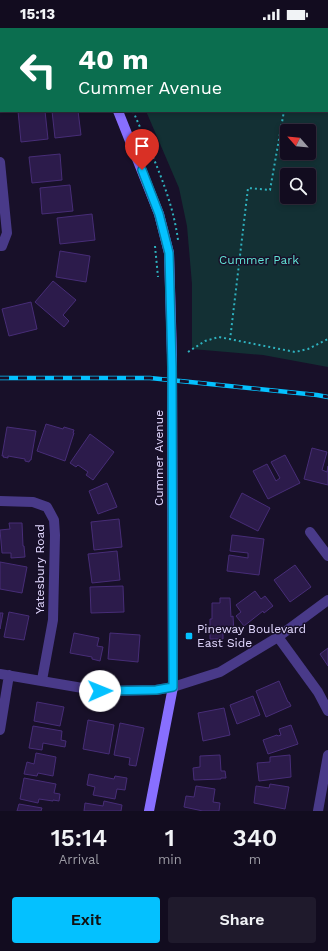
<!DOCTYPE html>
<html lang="en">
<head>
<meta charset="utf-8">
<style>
	body { margin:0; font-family:"Work Sans",sans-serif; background:#1f1a2c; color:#f1f3f6; height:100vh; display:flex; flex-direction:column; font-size:15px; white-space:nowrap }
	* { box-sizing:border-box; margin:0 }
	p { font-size:13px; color:#9c9ba4 }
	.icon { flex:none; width:22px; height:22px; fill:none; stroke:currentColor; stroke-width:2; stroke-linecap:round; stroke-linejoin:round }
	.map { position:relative; height:783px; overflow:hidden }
	.panel { display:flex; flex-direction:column; background:#120c1f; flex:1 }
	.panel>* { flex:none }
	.guide { position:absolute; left:0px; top:0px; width:328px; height:84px; box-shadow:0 2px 6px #0003,0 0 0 1px #312c3d; background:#0b6e4f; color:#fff; overflow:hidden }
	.needle { width:26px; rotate:297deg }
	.tools { position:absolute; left:280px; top:96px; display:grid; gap:8px }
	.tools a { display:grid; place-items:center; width:36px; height:36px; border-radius:4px; background:#120c1f; box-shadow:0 2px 6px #0003,0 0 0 1px #312c3d; font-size:20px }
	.pin { position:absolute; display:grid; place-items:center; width:34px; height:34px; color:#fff; margin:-41px -17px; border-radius:50% 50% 50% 0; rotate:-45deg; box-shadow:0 0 4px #0007 }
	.pin .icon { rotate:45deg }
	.me { position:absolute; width:44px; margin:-22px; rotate:89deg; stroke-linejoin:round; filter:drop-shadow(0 0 3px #0008) }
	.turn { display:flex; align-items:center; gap:14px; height:84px; padding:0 12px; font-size:18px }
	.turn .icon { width:52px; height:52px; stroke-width:2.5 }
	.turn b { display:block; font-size:28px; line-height:34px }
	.eta { display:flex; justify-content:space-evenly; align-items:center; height:68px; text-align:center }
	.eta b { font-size:24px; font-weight:600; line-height:28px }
	.cta { display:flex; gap:8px; margin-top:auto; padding:8px 12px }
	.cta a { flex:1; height:46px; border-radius:4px; background:#04c1ff; color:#111; font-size:16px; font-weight:600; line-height:46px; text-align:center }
	.cta a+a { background:#1f1a2c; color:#f1f3f6 }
	.status { display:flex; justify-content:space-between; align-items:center; height:28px; padding:0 20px; background:#120c1f; direction:ltr }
	.status svg { height:11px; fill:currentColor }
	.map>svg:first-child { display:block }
	.green { fill:#133034; fill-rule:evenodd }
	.building { fill:#2c1b4b; stroke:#472d77 }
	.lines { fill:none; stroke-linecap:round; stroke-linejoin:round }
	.path { stroke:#2eb1be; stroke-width:2; stroke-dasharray:2 3; stroke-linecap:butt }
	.street { stroke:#493a89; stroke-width:10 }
	.secondary { stroke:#886fff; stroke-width:10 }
	.rail-casing { stroke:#04c1ff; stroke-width:4.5 }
	.rail { stroke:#181029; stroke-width:3; stroke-dasharray:9; stroke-linecap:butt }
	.route-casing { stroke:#037da6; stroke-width:10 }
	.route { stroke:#04c1ff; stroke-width:7 }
	.poi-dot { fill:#04c1ff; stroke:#181029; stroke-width:1.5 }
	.labels { text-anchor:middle; stroke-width:3; stroke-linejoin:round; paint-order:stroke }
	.park-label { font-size:12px; fill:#61e3d5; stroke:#181029 }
	.street-label { font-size:12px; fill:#e2d8ff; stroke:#181029 }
	.poi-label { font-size:12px; fill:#e2d8ff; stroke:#181029; text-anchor:start }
</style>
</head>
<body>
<div class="status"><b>15:13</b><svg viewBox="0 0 49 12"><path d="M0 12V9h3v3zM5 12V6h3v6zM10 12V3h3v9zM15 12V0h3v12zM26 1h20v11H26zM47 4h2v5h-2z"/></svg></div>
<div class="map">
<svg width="328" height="783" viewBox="0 0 328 783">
	<rect width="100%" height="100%" fill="#181029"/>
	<!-- green -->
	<path class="green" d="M113 0H328V339L263 327 192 321V256L187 198 179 160 146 83H327V1H114ZM287 103H309V125H287ZM287 147H309V169H287Z"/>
	<!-- building -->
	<path class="building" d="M0 0H14V1H1V23L0 24Z
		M20 0H52L53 1H20Z
		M202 0H294V1H202Z
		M18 83H45L48 111 21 114Z
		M52 83H78L81 107 55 110Z
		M60 126 62 152 32 155 29 129Z
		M70 157 73 183 42 186 40 160Z
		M92 186 95 212 60 216 57 190Z
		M60 223 90 228 86 254 56 249Z
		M53 253 76 272 63 287 69 293 64 299 35 274Z
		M31 274 37 301 9 308 2 281Z
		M46 396 63 401 64 399 74 402 73 405H74L65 433 37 423Z
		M7 399 36 403 31 432H30L29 434 25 433V431L8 428V430L3 429 4 428H2Z
		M90 406 114 424 93 452 86 447 88 444 78 437 76 439 70 435Z
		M312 420 327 424 322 442 327 444 328 438V457L304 451Z
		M285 427 300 455 268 471 253 443 267 436 276 453 280 450 271 434Z
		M107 455 117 479 98 486 89 463Z
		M242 465 270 480 258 503 230 489Z
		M119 491 122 519 94 522 91 494Z
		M9 495H22L23 518H24L25 529 11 530V525H2L0 502 10 501Z
		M232 507 264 511 259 547 227 543 229 527 248 530V525L230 523Z
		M117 523 120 552 92 555 88 526Z
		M0 534 27 539 22 565 0 561Z
		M295 537 311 559 290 574 274 552Z
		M123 558 124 584 91 585 90 559Z
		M255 563 261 571 265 568 273 578 264 585 263 583 244 598 236 588 241 584 236 577Z
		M220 570H230L231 589 233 588 234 605H223V611H210V591H212V575H220Z
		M9 584 29 588 24 612 4 609Z
		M0 585H3L0 601Z
		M74 605 99 610 97 618 103 619 100 633 92 631V629L70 625Z
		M110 605 140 607 138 634 108 631Z
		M328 620V638L320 626Z
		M279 653 288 674H289L291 678 266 689 256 663Z
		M253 668 260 687 237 696 230 677Z
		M37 674 64 679 60 698 34 693Z
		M224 680 230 707 203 713 198 685Z
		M88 692 114 697 109 726 83 721Z
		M120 695 144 700 136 738 129 737 130 730 114 727Z
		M291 697 298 716 268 726 263 712 277 707 278 708 281 707 279 701Z
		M33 698 62 703 61 712 66 713 65 719 43 715 42 722 29 720Z
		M36 725 56 729 53 748 38 745 37 748 24 746 27 734 34 736Z
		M220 727 221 743H225L226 750H221V751L194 752 193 740 200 739V728Z
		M290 727 291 749 259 753 257 735 270 734V729Z
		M89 746 114 751 115 748 127 750 125 762 117 761 115 771 93 767 95 759 87 757Z
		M24 750 56 756 54 765 60 766 59 773 53 772V773L39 771 38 775 20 771Z
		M270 756 289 759 285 781 254 775 256 758 269 760Z
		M196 758 215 761 213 774 220 775 219 783H203L184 779 186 768 194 769Z
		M104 773 122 777 121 783H84L85 775 103 778Z
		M19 776 42 780 41 783H17Z"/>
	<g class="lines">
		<!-- path -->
		<path class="path" d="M73 0V1
			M175 0 176 1
			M140 1 142 0
			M327 76H328
			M133 83C151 125 172 167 178 212
			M155 218 158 249
			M230 312 248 160 270 162 284 83
			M188 324 205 313 219 309 295 324 308 321 328 311"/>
		<!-- street -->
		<path class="street" d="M0 51H1
			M0 134 7 205 2 218H0
			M0 473 33 474 47 479 54 492 55 507 53 592 42 652
			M310 504 328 528
			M278 609 318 664 328 683
			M0 646 100 663 156 662 173 659 220 644 278 609 328 572
			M0 702 9 647
			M318 783 328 727"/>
		<!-- secondary -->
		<path class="secondary" d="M88 0V1
			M118 83 159 186 169 225 172 327 173 659 149 783"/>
		<!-- rail casing -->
		<g class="rail-casing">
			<path id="rail" d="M0 350H150L190 354 317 367 328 369"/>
		</g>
		<!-- rail -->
		<use href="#rail" class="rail"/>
	</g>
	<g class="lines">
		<!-- route casing -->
		<g class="route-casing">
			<path id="route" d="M100 663 156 662 173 659 172 339 169 225 159 186 142 142"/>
		</g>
		<!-- route -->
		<use href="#route" class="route"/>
	</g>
	<!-- markers -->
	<rect class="poi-dot" x="185" y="604" width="8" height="8" rx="2"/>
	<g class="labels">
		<!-- park labels -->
		<g class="park-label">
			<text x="259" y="236">Cummer Park</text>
		</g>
		<!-- street labels -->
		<g class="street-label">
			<text transform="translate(159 430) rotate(-90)" y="4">Cummer Avenue</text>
			<text transform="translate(40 541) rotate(-90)" y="4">Yatesbury Road</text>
		</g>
		<!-- poi labels -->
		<g class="poi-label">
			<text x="197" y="605">Pineway Boulevard<tspan x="197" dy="14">East Side</tspan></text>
		</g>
	</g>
</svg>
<div class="tools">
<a><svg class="needle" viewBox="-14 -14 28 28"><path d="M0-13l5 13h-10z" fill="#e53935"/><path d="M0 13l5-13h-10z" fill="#9c9ba4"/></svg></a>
<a><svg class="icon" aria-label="search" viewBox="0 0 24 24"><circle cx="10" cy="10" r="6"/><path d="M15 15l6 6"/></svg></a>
</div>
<div class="pin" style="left:142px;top:142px;background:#d93025"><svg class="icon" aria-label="arrive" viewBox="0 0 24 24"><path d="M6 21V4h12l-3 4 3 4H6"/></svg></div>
<svg class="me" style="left:100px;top:663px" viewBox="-20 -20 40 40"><circle r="19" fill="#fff"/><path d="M0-13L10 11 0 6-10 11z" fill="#04c1ff"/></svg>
<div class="guide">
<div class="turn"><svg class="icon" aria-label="left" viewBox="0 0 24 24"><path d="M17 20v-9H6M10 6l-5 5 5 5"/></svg><div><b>40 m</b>Cummer Avenue</div></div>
</div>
</div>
<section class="panel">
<div class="eta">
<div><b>15:14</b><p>Arrival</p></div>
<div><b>1</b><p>min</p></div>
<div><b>340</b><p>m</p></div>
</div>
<div class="cta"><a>Exit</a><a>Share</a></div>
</section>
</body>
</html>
